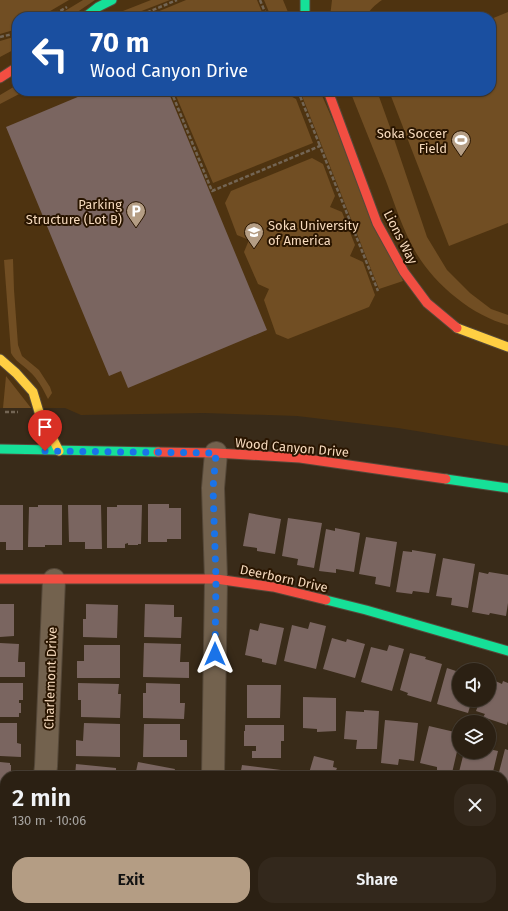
<!DOCTYPE html>
<html lang="en">
<head>
<meta charset="utf-8">
<style>
	body { margin:0; font-family:"Fira Sans",sans-serif; background:#33281c; color:#f1f3f6; height:100vh; display:flex; flex-direction:column; font-size:15px; white-space:nowrap }
	* { box-sizing:border-box; margin:0 }
	p { font-size:13px; color:#a6a3a0 }
	.icon { flex:none; width:22px; height:22px; fill:none; stroke:currentColor; stroke-width:2; stroke-linecap:round; stroke-linejoin:round }
	.map { position:relative; flex:1; overflow:hidden }
	.details { position:absolute; left:0px; top:771px; width:508px; height:140px; display:flex; flex-direction:column; background:#2b2013; border-radius:16px 16px 0 0; box-shadow:0 1px 3px #0004,0 0 0 1px #473e33 }
	.details>* { flex:none }
	.top-card { position:absolute; left:12px; top:12px; width:484px; height:84px; border-radius:16px; box-shadow:0 1px 3px #0004,0 0 0 1px #473e33; background:#1a4fa0; color:#fff; overflow:hidden }
	.controls { position:absolute; left:452px; top:663px; display:grid; gap:8px }
	.controls a { display:grid; place-items:center; width:44px; height:44px; border-radius:50%; background:#2b2013; box-shadow:0 1px 3px #0004,0 0 0 1px #473e33; font-size:20px }
	.pin { position:absolute; display:grid; place-items:center; width:34px; height:34px; color:#fff; margin:-41px -17px; border-radius:50% 50% 50% 0; rotate:-45deg; box-shadow:0 0 4px #0007 }
	.pin .icon { rotate:45deg }
	.me { position:absolute; width:44px; margin:-22px; rotate:0deg; stroke-linejoin:round; filter:drop-shadow(0 0 3px #0008) }
	.turn { display:flex; align-items:center; gap:14px; height:84px; padding:0 12px; font-size:18px }
	.turn .icon { width:52px; height:52px; stroke-width:2.5 }
	.turn b { display:block; font-size:28px; line-height:34px }
	.round { display:grid; place-items:center; flex:none; width:42px; height:42px; border-radius:16px; background:#33281c }
	.headline { display:flex; align-items:center; justify-content:space-between; height:68px; padding:0 12px }
	h1 { font-size:24px; font-weight:600; line-height:30px }
	.cta { display:flex; gap:8px; margin-top:auto; padding:8px 12px }
	.cta a { flex:1; height:46px; border-radius:16px; background:#b49d84; color:#111; font-size:16px; font-weight:600; line-height:46px; text-align:center }
	.cta a+a { background:#33281c; color:#f1f3f6 }
	.map>svg:first-child { display:block }
	.built { fill:#4e3310; fill-rule:evenodd }
	.green { fill:#714e23 }
	.building { fill:#7a6560 }
	.lines { fill:none; stroke-linecap:round; stroke-linejoin:round }
	.street-casing { stroke:#554839; stroke-width:24 }
	.fast-casing { stroke:#554839; stroke-width:11 }
	.slow-casing { stroke:#554839; stroke-width:11 }
	.jam-casing { stroke:#554839; stroke-width:11 }
	.path { stroke:#736554; stroke-width:2.5; stroke-dasharray:4 2; stroke-linecap:butt }
	.street { stroke:#73624e; stroke-width:22 }
	.fast { stroke:#16e098; stroke-width:9 }
	.slow { stroke:#ffcf43; stroke-width:9 }
	.jam { stroke:#f24e42; stroke-width:9 }
	.route { stroke:#1a73e8; stroke-width:7; stroke-dasharray:0 12.6 }
	.labels { text-anchor:middle; stroke-width:4; stroke-linejoin:round; paint-order:stroke }
	.poi-label { font-size:13px; fill:#f6dabd; stroke:#291500; text-anchor:end }
	.street-label { font-size:13px; fill:#f6dabd; stroke:#291500 }
</style>
</head>
<body>
<div class="map">
<svg width="508" height="911" viewBox="0 0 508 911">
	<rect width="100%" height="100%" fill="#392b19"/>
	<!-- built -->
	<path class="built" d="M0 0H508V446L398 428 297 416 204 413 81 415 65 408H0ZM17 17H491V91H17Z"/>
	<!-- green -->
	<path class="green" d="M0 0H69L40 17H17V29L0 34Z
		M83 0H95L70 17H55Z
		M151 0H170L126 17 123 11Z
		M186 0H257L264 17H145Z
		M264 0H283L290 17H271Z
		M332 0H382C375 5 370 9 366 17H330Z
		M508 12V223L449 246 389 91H491V19Z
		M17 36V48L0 57V41Z
		M17 85V91H25L0 104V95Z
		M174 91H285V93L296 99 313 143 213 183Z
		M300 91H320L403 281 379 289Z
		M350 91H377L391 130 427 237 447 270 470 293 491 309 508 315V325C472 316 433 283 415 251 403 230 395 205 386 181 374 151 362 121 350 91Z
		M312 158 323 164 335 196 330 207 342 212 355 245 350 256 363 262 375 295 369 307 288 339 276 334 264 300 269 289 258 284 244 252 249 240 237 235 225 203 231 191Z
		M13 259 14 290 18 345 22 356 39 370 50 387 52 393 48 399C43 389 38 379 29 371 23 365 15 361 11 353L4 260Z
		M6 376 31 408H3Z"/>
	<!-- building -->
	<path class="building" d="M92 91H168L267 330 128 388 121 371 109 376 6 127Z
		M148 504H169V508H181V539H167V542H148Z
		M0 505H23V550H6V542H0Z
		M38 505H62V545H45V547H28L29 507H38Z
		M68 505H101L102 549H85V542H69Z
		M117 505H142L141 544H138V545H128V543L125 544V548H107V507H117Z
		M249 513 281 519 275 554 257 551V548L243 546Z
		M288 518 322 523 314 568 297 565 298 559 282 556Z
		M335 528 360 533 354 572 336 569V573L319 571 326 529 335 531Z
		M366 537 397 542 390 587 375 584 376 577 359 574Z
		M412 550 436 554 429 593 413 591 412 594 396 592 403 551 412 552Z
		M443 558 475 564 468 608 451 605 452 598 436 596Z
		M479 572 488 574 489 572 508 575V603L506 616 490 613 489 615 472 612Z
		M0 604H14V636L0 637Z
		M86 604 118 605 117 638 83 637V619H86Z
		M145 604 174 605V617H182L181 638 144 637Z
		M310 622 326 626 316 669 284 661 292 625 308 629Z
		M260 623 284 628 276 665 262 662V659L245 655 250 629 258 631Z
		M332 638 346 642 347 639 365 644 355 678 323 669Z
		M0 643 19 644 18 662H25V677H0Z
		M144 643 181 644 180 662H189V678L143 677Z
		M84 645H120V678H77V661H84Z
		M389 645 404 649 392 691 361 682 371 647 387 651Z
		M410 653 426 657 425 659 442 664 431 702 407 695 408 693 400 690Z
		M447 668 459 672V700H472L468 713 437 704Z
		M489 678 502 684 503 681 508 683V721L507 725 483 717 485 714 476 711 480 700H489Z
		M0 683H23V700H19V703H21V713H19V717H0Z
		M78 683 119 684 118 694H121L120 718 81 717V700H78Z
		M146 683 180 684V703H185L184 719 143 718V693H146Z
		M247 685H281L280 718H247Z
		M303 697 336 698V731L317 732V729L303 728Z
		M364 710 379 711 377 749H356L357 740 344 739 346 711 364 712Z
		M385 720 418 723 414 761 399 759 398 765 381 763Z
		M0 723H17V743L21 744V757L0 756Z
		M84 723 120 724V757L76 756V740L83 741Z
		M144 724H180V740H187V757H143Z
		M245 725H284V741H281V758H252V751H256V746H244V731H245Z
		M429 726 459 733V743L452 773 437 770V767L420 763Z
		M489 749 498 751 492 776H458L464 752H489Z
		M505 749 508 750V790L503 789V776H498Z
		M314 756 334 761 333 767 337 768 335 773 345 776H307L308 772 309 773Z
		M0 762 10 763V765H11V776H5V796H0Z
		M138 762 175 769 173 776H135Z
		M76 764 116 768V776H75Z
		M242 765 281 770 280 776H240Z
		M0 814 5 816V831L0 842Z
		M55 906H89L87 911H53Z
		M120 906H150V911H119Z
		M216 906H261L260 911H215Z
		M291 906H330L329 911H311Z
		M393 906H433L431 911H412Z
		M463 906H500V911H463Z"/>
	<g class="lines">
		<!-- street casing -->
		<g class="street-casing">
			<path id="street" d="M45 776 46 766 54 580
				M213 776 216 579 213 488 216 453
				M503 826H508
				M0 887 5 886
				M187 911 188 906
				M359 911 360 906"/>
		</g>
		<!-- fast casing -->
		<g class="fast-casing">
			<path id="fast" d="M305 0V17
				M85 17 98 7 112 0
				M0 449 158 452
				M446 479 508 488
				M326 600 366 610 508 651"/>
		</g>
		<!-- slow casing -->
		<g class="slow-casing">
			<path id="slow" d="M457 328 508 347
				M0 359 16 373 33 392 39 412 59 451"/>
		</g>
		<!-- jam casing -->
		<g class="jam-casing">
			<path id="jam" d="M0 78 17 67
				M328 91 377 223 404 272 427 303 457 328
				M158 452 216 453 300 458 446 479
				M0 579H216L273 587 326 600"/>
		</g>
		<!-- path -->
		<path class="path" d="M260 0 267 17
			M50 17 67 7
			M136 17 177 0
			M0 37 17 33
			M171 91 212 191 320 146 378 291
			M298 91 320 146
			M5 412H18"/>
		<!-- street -->
		<use href="#street" class="street"/>
		<!-- fast -->
		<use href="#fast" class="fast"/>
		<!-- slow -->
		<use href="#slow" class="slow"/>
		<!-- jam -->
		<use href="#jam" class="jam"/>
	</g>
	<g class="lines">
		<!-- route -->
		<path class="route" d="M45 451 216 453 213 488 216 579 215 654"/>
	</g>
	<!-- icons -->
	<defs>
		<g id="stadium-pin" transform="scale(1)"><path d="M0 17L-7.5 6A9.5 9.5 0 1 1 7.5 6Z" fill="#b49d84" stroke="#291500"/><path d="M0-5a6.5 5 0 1 0 0 10a6.5 5 0 1 0 0-10ZM-3.5-1.8h7v3.6h-7Z" fill="#fff"/></g>
		<g id="parking-pin" transform="scale(1)"><path d="M0 17L-7.5 6A9.5 9.5 0 1 1 7.5 6Z" fill="#b49d84" stroke="#291500"/><path d="M-3.5-5.5H1a3.5 3.5 0 0 1 0 7H-1V5.5H-3.5ZM-1-3.4V-.6H.8a1.4 1.4 0 0 0 0-2.8Z" fill="#fff"/></g>
		<g id="university-pin" transform="scale(1)"><path d="M0 17L-7.5 6A9.5 9.5 0 1 1 7.5 6Z" fill="#b49d84" stroke="#291500"/><path d="M0-5L7-2L0 1L-7-2ZM-4 1L0 2.5L4 1V4Q0 6-4 4Z" fill="#fff"/></g>
	</defs>
	<g fill-rule="evenodd">
		<use href="#stadium-pin" x="461" y="140"/>
		<use href="#parking-pin" x="136" y="211"/>
		<use href="#university-pin" x="254" y="232"/>
	</g>
	<g class="labels">
		<!-- poi labels -->
		<g class="poi-label">
			<text x="447" y="138">Soka Soccer<tspan x="447" dy="15">Field</tspan></text>
			<text x="122" y="209">Parking<tspan x="122" dy="15">Structure (Lot B)</tspan></text>
			<text x="268" y="230" text-anchor="start">Soka University<tspan x="268" dy="15">of America</tspan></text>
		</g>
		<!-- street labels -->
		<g class="street-label">
			<text transform="translate(401 237) rotate(63)" y="5">Lions Way</text>
			<text transform="translate(292 447) rotate(5)" y="5">Wood Canyon Drive</text>
			<text transform="translate(284 578) rotate(12)" y="5">Deerborn Drive</text>
			<text transform="translate(50 678) rotate(-88)" y="5">Charlemont Drive</text>
		</g>
	</g>
</svg>
<div class="controls">
<a><svg class="icon" aria-label="sound" viewBox="0 0 24 24"><path d="M4 9h4l5-4v14l-5-4H4zM17 9q2 3 0 6"/></svg></a>
<a><svg class="icon" aria-label="layers" viewBox="0 0 24 24"><path d="M12 4l9 5-9 5-9-5zM3 14l9 5 9-5"/></svg></a>
</div>
<div class="pin" style="left:45px;top:451px;background:#d93025"><svg class="icon" aria-label="arrive" viewBox="0 0 24 24"><path d="M6 21V4h12l-3 4 3 4H6"/></svg></div>
<svg class="me" style="left:215px;top:654px" viewBox="-20 -20 40 40"><path d="M0-17L14 15 0 8-14 15z" fill="#1a73e8" stroke="#fff" stroke-width="4"/></svg>
<div class="top-card">
<div class="turn"><svg class="icon" aria-label="left" viewBox="0 0 24 24"><path d="M17 20v-9H6M10 6l-5 5 5 5"/></svg><div><b>70 m</b>Wood Canyon Drive</div></div>
</div>
<section class="details">
<div class="headline"><div><h1>2 min</h1><p>130 m · 10:06</p></div><a class="round"><svg class="icon" aria-label="close" viewBox="0 0 24 24"><path d="M6 6l12 12M18 6L6 18"/></svg></a></div>
<div class="cta"><a>Exit</a><a>Share</a></div>
</section>
</div>
</body>
</html>
